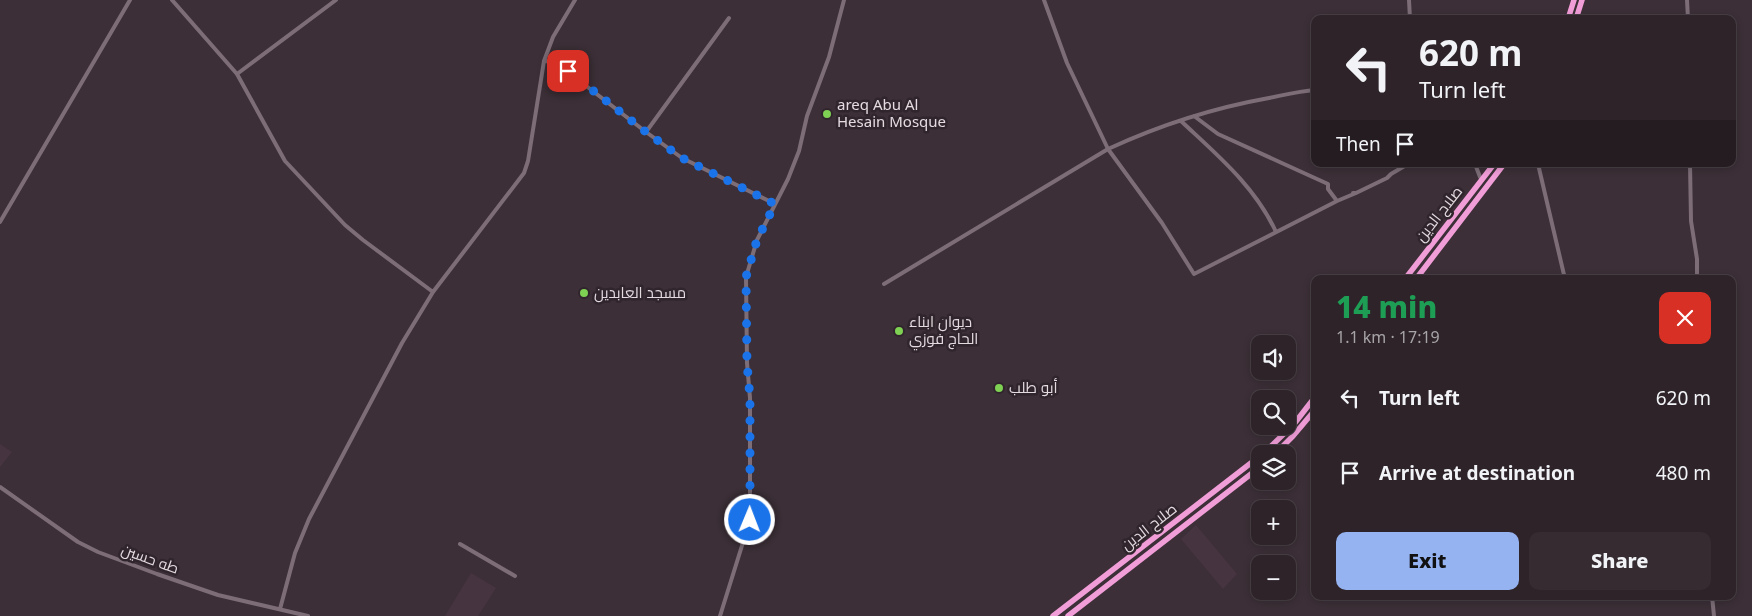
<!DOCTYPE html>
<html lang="en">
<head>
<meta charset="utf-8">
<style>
	body { margin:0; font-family:"Noto Sans",Cairo,sans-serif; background:#352b31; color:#f1f3f6; height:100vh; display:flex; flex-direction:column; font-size:19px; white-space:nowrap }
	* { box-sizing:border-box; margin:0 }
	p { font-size:16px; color:#a7a4a8 }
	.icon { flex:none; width:28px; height:28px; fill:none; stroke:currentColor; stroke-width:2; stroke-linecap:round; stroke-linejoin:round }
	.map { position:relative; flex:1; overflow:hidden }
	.details { position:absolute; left:1311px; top:275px; width:425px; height:325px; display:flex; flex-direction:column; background:#2d2329; border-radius:10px; box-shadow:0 2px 8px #0003,0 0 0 1px #484046 }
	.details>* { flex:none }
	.banner { position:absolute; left:1311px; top:15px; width:425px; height:152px; border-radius:10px; box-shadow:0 2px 8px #0003,0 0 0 1px #484046; background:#2d2329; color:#f1f3f6; overflow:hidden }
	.buttons { position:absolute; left:1251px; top:335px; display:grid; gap:10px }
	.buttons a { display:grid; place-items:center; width:45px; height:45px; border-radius:10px; background:#2d2329; box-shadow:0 2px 8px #0003,0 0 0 1px #484046; font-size:25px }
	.pin { position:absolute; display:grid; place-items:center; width:42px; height:42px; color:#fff; margin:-21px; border-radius:10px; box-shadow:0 2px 8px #0006 }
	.me { position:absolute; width:55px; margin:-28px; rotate:1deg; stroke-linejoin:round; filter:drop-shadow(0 0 4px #0008) }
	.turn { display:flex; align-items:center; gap:18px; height:105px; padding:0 25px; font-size:22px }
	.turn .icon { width:65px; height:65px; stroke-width:2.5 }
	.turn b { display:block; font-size:35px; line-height:42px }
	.then { display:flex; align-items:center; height:48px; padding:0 25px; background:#0003; gap:10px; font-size:19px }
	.round { display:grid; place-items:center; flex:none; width:52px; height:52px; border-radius:10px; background:#352b31 }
	.summary { display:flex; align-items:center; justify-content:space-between; height:85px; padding:0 25px }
	h1 { font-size:30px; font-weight:800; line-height:38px; color:#1e9e55 }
	.button { display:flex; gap:10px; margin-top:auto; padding:10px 25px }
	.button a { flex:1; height:58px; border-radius:10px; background:#95b2f1; color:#111; font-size:20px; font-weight:800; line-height:58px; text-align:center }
	.button a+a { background:#352b31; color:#f1f3f6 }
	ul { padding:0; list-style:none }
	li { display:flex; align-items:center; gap:15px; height:75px; padding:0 25px }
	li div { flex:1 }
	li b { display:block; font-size:19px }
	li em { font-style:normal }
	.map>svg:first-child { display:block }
	.built { fill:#473441 }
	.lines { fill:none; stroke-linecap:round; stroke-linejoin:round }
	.minor { stroke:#7c6d77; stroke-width:4 }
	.highway { stroke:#f19dd8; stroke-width:5.5 }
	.route { stroke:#1a73e8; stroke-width:9; stroke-dasharray:0 16.2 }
	.poi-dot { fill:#7ed153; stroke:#31252d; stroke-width:2 }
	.labels { text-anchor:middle; stroke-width:5; stroke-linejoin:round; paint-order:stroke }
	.poi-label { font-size:15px; fill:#e3dbe0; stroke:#31252d; text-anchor:start }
	.street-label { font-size:15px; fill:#e3dbe0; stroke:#31252d }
</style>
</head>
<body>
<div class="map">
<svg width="1752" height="616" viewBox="0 0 1752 616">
	<rect width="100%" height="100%" fill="#3c2f37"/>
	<!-- built -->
	<path class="built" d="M0 444 12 452 0 467Z
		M1196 525 1237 574 1223 589 1181 539Z
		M471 573 496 588 478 616H445Z"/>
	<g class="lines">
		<!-- minor -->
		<path class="minor" d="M172 0 237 74 285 161 345 225 363 240 433 292
			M1044 0 1067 63 1108 149 1162 223 1194 274 1337 201 1356 193
			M1409 0 1410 19
			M1687 0 1688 19
			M544 61 555 62 646 132 682 158 775 204
			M237 74 336 0
			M1194 116 1218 134 1328 184V189L1337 201
			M1181 121C1216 154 1255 186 1276 232
			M646 132 729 18
			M1475 164 1480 177
			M1538 164 1565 279
			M1690 164 1691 221 1697 259V279
			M1353 193H1356L1387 178 1391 174 1408 164
			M0 222 130 0
			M884 284 1108 149C1160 125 1213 108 1269 98 1284 95 1300 91 1315 90
			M0 487 78 542 98 552 157 574 218 595 308 616
			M460 544 515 576
			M1712 596 1714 616
			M280 609 295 553 309 519 402 343 433 292 524 173 528 161 544 61 553 37 575 0
			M720 616 750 520V398L747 363 746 277 757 240 788 179 799 151 807 116 829 57 844 0"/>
		<!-- highway -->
		<path class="highway" d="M1568 19 1574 0
			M1576 19 1582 0
			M1405 279 1494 164
			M1416 279 1504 164
			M1263 454 1294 424 1315 397
			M1275 454 1293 436 1315 410
			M1053 616 1260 456
			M1068 616 1260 467"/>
	</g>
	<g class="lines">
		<!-- route -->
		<path class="route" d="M568 71 646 132 682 158 775 204 757 240 746 277 747 363 750 398V520"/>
	</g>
	<!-- markers -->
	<g class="poi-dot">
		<circle cx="827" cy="114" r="5"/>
		<circle cx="584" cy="293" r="5"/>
		<circle cx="899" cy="331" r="5"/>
		<circle cx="999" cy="388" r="5"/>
	</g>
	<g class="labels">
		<!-- poi labels -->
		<g class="poi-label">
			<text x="837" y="110">areq Abu Al<tspan x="837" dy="17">Hesain Mosque</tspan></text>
			<text x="594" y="298">مسجد العابدين</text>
			<text x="909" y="327">ديوان ابناء<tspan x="909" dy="17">الحاج فوزي</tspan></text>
			<text x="1009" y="393">أبو طلب</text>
		</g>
		<!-- street labels -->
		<g class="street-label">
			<text transform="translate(1439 214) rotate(-52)" y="5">صلاح الدين</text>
			<text transform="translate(1149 527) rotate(-38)" y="5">صلاح الدين</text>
			<text transform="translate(150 559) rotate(20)" y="5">طه حسين</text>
		</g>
	</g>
</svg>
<div class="buttons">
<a><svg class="icon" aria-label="sound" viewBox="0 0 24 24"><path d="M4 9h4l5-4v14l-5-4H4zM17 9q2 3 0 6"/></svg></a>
<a><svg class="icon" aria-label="search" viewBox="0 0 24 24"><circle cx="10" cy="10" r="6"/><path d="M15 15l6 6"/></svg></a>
<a><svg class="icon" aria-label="layers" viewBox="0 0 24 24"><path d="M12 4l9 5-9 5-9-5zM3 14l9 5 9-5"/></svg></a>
<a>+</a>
<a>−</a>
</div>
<div class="pin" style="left:568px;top:71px;background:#d93025"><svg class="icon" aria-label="arrive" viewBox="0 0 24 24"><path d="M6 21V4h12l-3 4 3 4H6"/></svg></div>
<svg class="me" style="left:750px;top:520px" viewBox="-20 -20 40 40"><circle r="17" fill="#1a73e8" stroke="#fff" stroke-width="3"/><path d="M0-11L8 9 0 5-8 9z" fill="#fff"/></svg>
<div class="banner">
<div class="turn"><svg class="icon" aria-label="left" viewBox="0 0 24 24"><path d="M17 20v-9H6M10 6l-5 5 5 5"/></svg><div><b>620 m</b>Turn left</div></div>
<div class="then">Then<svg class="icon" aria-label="arrive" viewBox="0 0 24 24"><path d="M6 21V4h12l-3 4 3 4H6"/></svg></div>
</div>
<section class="details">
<div class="summary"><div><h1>14 min</h1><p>1.1 km · 17:19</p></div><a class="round" style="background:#d93025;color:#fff"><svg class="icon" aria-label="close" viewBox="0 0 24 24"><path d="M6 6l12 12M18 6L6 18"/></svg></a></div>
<ul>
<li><svg class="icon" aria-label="left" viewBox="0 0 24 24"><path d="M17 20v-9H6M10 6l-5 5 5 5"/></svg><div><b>Turn left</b></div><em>620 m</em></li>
<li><svg class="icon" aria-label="arrive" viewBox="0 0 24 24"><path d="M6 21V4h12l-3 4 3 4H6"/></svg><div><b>Arrive at destination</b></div><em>480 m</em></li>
</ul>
<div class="button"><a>Exit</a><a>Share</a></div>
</section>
</div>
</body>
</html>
